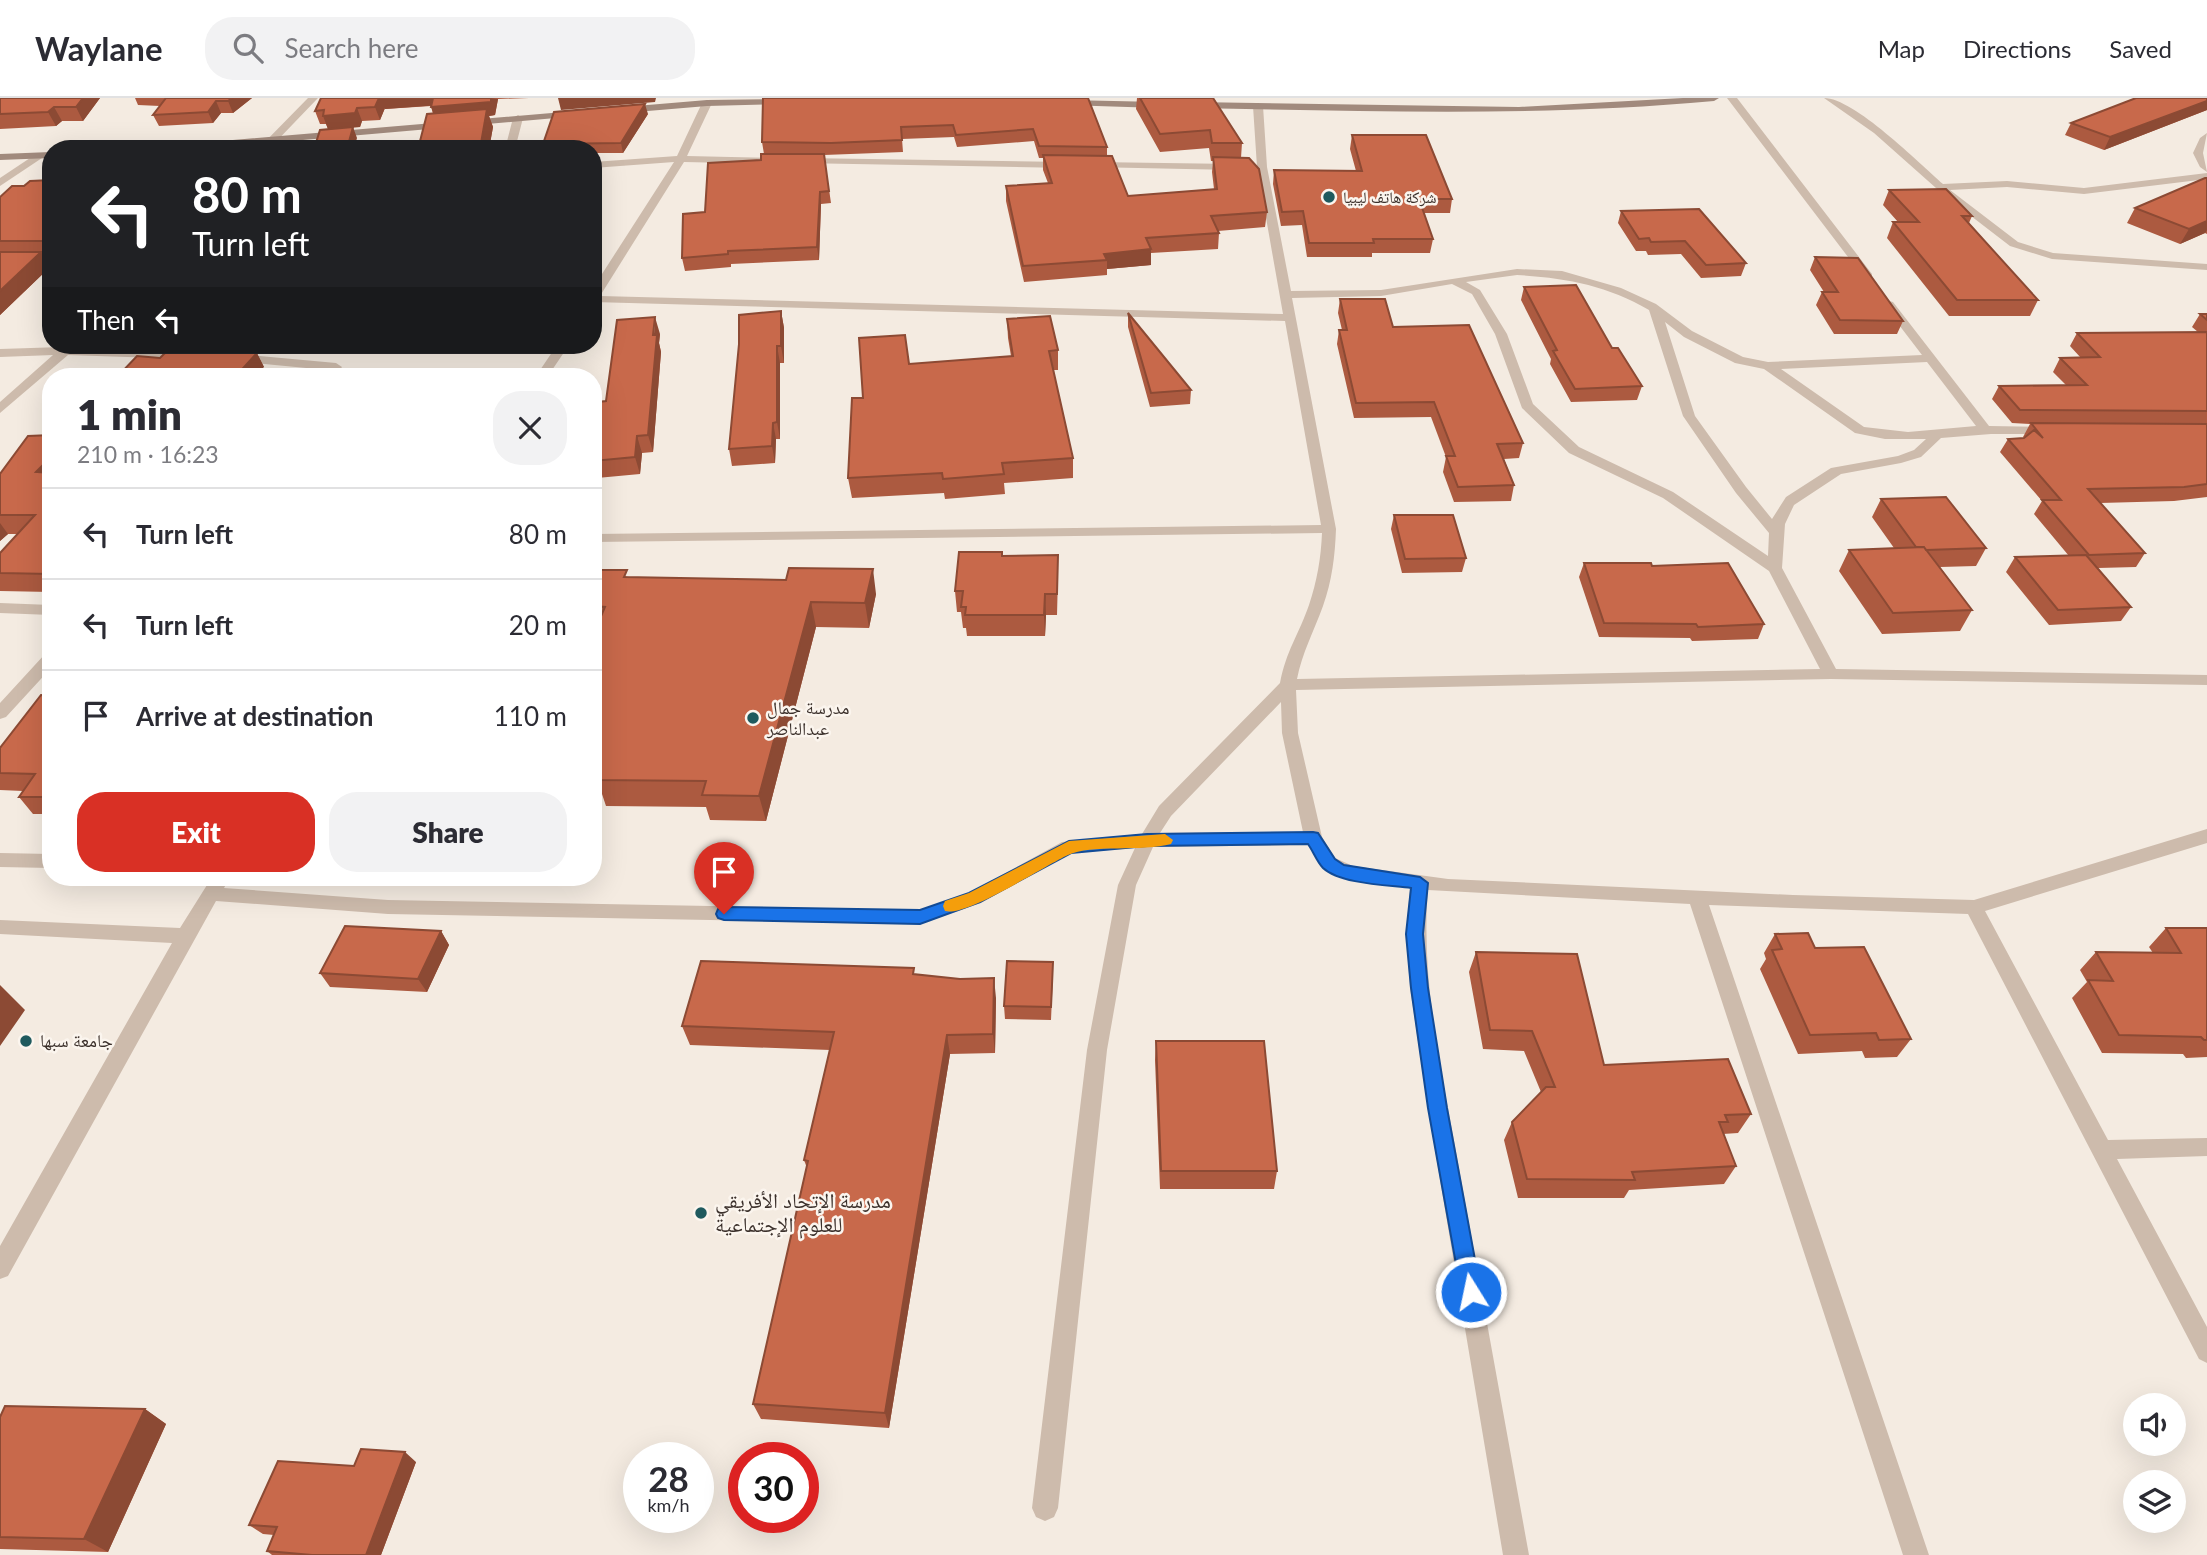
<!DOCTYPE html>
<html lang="en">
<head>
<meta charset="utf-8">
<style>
	body { margin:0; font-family:Lato,"Noto Naskh Arabic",sans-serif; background:#f2f2f3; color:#2b2b33; height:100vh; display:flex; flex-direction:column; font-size:26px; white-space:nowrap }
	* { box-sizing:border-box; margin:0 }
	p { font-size:23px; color:#7c7c81 }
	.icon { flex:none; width:38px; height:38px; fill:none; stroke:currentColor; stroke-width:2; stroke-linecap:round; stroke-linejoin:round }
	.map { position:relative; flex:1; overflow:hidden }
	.details { position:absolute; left:42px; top:270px; width:560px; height:518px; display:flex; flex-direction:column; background:#fff; border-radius:28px; box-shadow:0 7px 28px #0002 }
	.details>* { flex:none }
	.guide { position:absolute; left:42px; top:42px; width:560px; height:214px; border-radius:28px; box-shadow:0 7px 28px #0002; background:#202124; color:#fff; overflow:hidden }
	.fabs { position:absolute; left:2123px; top:1295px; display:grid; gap:14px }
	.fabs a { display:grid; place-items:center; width:63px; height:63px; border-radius:50%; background:#fff; box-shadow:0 7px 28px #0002; font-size:35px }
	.speed { position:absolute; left:623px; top:1344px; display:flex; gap:14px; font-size:35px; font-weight:700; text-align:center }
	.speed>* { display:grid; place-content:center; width:91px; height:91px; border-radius:50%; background:#fff; box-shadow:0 7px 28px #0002; line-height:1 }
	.speed small { font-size:18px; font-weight:400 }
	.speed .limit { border:10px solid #d22; background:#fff; color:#111 }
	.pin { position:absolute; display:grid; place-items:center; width:60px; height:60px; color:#fff; margin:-72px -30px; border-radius:50% 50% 50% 0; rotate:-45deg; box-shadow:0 0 7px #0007 }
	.pin .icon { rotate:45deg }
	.me { position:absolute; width:77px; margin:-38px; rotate:350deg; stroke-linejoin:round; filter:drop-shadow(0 0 5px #0008) }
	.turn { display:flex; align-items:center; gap:24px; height:147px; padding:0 35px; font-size:32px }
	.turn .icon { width:91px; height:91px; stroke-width:2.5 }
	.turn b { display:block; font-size:49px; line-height:60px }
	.then { display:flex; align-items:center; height:66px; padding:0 35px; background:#0003; gap:14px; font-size:26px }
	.round { display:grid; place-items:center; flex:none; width:74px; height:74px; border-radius:28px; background:#f2f2f3 }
	.head { display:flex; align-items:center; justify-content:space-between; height:119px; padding:0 35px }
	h1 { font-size:42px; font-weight:800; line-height:52px }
	.action { display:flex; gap:14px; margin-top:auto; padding:14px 35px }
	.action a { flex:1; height:80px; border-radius:28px; background:#d93025; color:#fff; font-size:28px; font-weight:800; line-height:80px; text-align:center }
	.action a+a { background:#f2f2f3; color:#2b2b33 }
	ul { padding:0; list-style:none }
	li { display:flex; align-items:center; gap:21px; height:91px; padding:0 35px; border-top:2px solid #e1e1e2 }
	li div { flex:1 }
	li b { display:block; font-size:26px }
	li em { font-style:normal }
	header { display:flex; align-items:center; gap:42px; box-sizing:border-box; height:98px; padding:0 35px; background:#fff; border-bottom:2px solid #e1e1e2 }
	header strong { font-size:33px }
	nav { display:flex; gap:38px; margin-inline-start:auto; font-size:24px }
	.search { width:490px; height:63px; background:#f2f2f3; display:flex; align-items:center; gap:18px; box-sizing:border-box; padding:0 24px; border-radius:28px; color:#7c7c81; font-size:26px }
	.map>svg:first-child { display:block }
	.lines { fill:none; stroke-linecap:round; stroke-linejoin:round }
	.street { fill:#cdbbac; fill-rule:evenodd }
	.secondary { fill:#a18a7d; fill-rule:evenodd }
	.wall { fill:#ac5a40 }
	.shaded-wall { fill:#8c4a34 }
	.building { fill:#c8694b; stroke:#8c4a34; stroke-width:2 }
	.route { fill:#1a73e8; stroke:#114b97; stroke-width:2 }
	.slow { fill:#f59e0b }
	.poi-dot { fill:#1f5a5e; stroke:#fbf5ee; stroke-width:2.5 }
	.labels { text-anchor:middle; stroke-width:5; stroke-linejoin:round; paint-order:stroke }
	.far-poi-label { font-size:16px; fill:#3b302b; stroke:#fbf5ee; text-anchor:start }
	.poi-label { font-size:18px; fill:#3b302b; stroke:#fbf5ee; text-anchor:start }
	.near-poi-label { font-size:21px; fill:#3b302b; stroke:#fbf5ee; text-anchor:start }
</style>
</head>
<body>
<header>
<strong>Waylane</strong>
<div class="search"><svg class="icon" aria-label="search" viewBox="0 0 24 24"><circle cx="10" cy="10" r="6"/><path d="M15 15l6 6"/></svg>Search here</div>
<nav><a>Map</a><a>Directions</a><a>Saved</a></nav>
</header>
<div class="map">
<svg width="2207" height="1457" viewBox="0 0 2207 1457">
	<rect width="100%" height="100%" fill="#f4ebe1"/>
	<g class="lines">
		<!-- street -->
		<path class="street" d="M308 0H318L269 51H258Z
			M1727 0H1737L1872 176V180H1864Z
			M1824 0C1854 0 1919 65 1943 86L2007 83 2084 90 2207 75V81L2084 96 2007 89 1950 92 2018 144 2053 155 2207 166V172L2052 161 2010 148 1945 98 1874 35Z
			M707 2 712 5 687 58 772 60 777 63 772 66 684 64 600 198 1283 216 1257 69 1253 8 1258 5 1263 8 1267 69 1291 193 1381 192 1517 171 1562 173 1621 190 1656 206 1692 233 1743 259 1768 264 1922 257 1883 206 1889 203 1893 204 1989 328 2055 329V335L2050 336H1991L1941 340 1921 359 1901 365 1841 376 1794 407 1785 426 1782 470 1836 571 2207 577V587L1831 581 1296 592 1298 635 1322 739 1335 760 1353 768 1448 781 1793 797 1974 802 2207 731V745L1985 813 2108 1042 2207 1040V1058L2117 1061 2207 1229V1265L2199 1261 1968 816 1709 807 1929 1457H1903L1690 806 1428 792C1420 887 1444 983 1460 1076 1483 1203 1506 1330 1529 1457H1503L1428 1010 1410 890 1406 836 1410 790 1344 780 1323 770 1308 747 1153 749 1136 787 1107 952 1058 1410 1054 1419 1045 1423 1036 1419 1032 1410 1087 952 1118 787 1135 750 1071 755 981 805 920 826 388 816 216 803 8 1178 0 1181V1148L172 845 0 836V822L180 830 212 779H230L224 790 388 802 920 812 969 795 1062 744 1142 736 1159 708 1280 585C1286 553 1299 536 1309 507 1317 483 1321 460 1322 435L593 444V436L1321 427 1285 223 593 204V190L674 64 593 70V64L677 58 702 5ZM1517 177C1566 180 1606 187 1649 212L1683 318 1736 395 1769 435 1768 458 1673 394 1579 349 1533 306 1507 236 1480 192 1466 184ZM1452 186 1472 196 1495 236 1522 310 1569 355 1663 400 1769 473 1820 571 1297 581C1302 555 1314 533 1323 508 1332 483 1335 458 1336 431L1292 200 1381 198ZM1665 224 1684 239 1735 265 1764 271 1855 335 1885 341H1926L1914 352 1898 358 1831 370 1786 399 1772 421 1746 389 1695 318ZM1927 264 1976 328 1908 334 1864 329 1781 271ZM1281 604 1282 635 1303 734 1160 735 1171 718Z
			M518 17 523 20 515 51H505L513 20Z
			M2207 35 2203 55 2207 74 2200 69 2193 55 2200 40Z
			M36 56 45 58 0 88V80Z
			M803 60 1066 64 1071 67 1066 70 799 65 798 63Z
			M1094 64 1234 66 1239 69 1234 72 1090 69 1089 67Z
			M0 160H51V166H0Z
			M64 247H77L75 250 186 253 192 257 186 261 68 257 0 315V304L53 257 0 259V251L62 249Z
			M557 247H569L548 278H536Z
			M238 256 336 265 342 269 335 278H323L327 272 234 263 232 260Z
			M0 505 51 507V517L0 515Z
			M51 555V570L6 619 0 621V605L45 556Z
			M0 755 51 756V770L0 769Z"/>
		<!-- secondary -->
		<path class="secondary" d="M1683 0H1719L1714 3C1541 19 1368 13 1194 10L1189 7 1194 4 1519 9Z
			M784 1 789 4 787 6 707 8 624 15 619 12 624 9 707 2Z
			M1068 2 1159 4 1164 7 1159 10 1065 7V3Z
			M575 13 580 16 578 18 201 51H158L163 48Z
			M51 54V60L0 62V56Z"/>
	</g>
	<!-- wall -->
	<path class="wall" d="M0 0H100L83 23H62L56 28 0 31Z
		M135 0H252L233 15H221L213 25 159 28 153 17 160 8 138 7Z
		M321 0H529L498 1 495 17 489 18 493 29 489 51H418L433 16 431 8 385 11V10L380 22 362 23 360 29 328 31 326 26H320L315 13Z
		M1088 0 1107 49V58L1128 98 1214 91 1212 74 1213 63H1211L1209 50 1160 54 1136 11 1137 0H1130H1213L1242 45 1241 60 1267 114 1265 129 1218 133 1219 135 1218 151 1151 155V167L1107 171V177L1024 184 1006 103V88L1048 85 1043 72V60H1039L1034 43 957 49 954 39 902 41 903 54 824 57 831 105 821 106 819 162 731 166V169L685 173 682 160 705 114 761 62 764 56 762 44Z
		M2207 0V12L2104 52 2065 37 2071 25Z
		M648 16 623 55H593V51H545L543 46Z
		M1352 37 1452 101 1450 115H1424L1433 141 1430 155H1372V159H1307L1302 127 1281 128 1273 86 1274 72 1356 73 1350 51Z
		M2207 80V136L2205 135 2180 146 2127 125 2135 110Z
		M24 88 49 157H43L50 169 0 217V99Z
		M1889 92 1972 118 1969 125 2038 202 2030 218H1949L1887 140 1893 124H1898L1883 107Z
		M1621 113 1746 165 1741 178 1701 180 1681 156 1648 157 1646 153H1636L1618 125Z
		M1815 159 1903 223 1897 236H1834L1816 207 1822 194H1824L1810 172Z
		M1524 189 1612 250 1642 288 1637 302 1571 304 1550 266 1551 261 1521 202Z
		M1340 201 1393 229 1523 345 1519 360 1504 361 1514 387 1511 403 1454 404 1443 374 1446 359 1431 319 1354 320 1337 246 1339 232H1342L1338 215Z
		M781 213 784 230V265H780V341H776L775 365 732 368 729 351Z
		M1128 215 1191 292 1190 306 1150 309 1128 229Z
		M2200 216H2207V399L2174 403 2100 405 2145 455 2136 469 2098 470 2131 509 2121 523 2049 527 2006 474 2015 459 2069 458 2034 416 2042 403 2000 354 2008 341 2024 340 2023 339 2030 326 2012 325 1992 301 1999 288 2066 287 2053 274 2060 260H2081L2070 248 2077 235 2198 234 2192 229Z
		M1007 221 1058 252V272H1053L1073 360V380L1004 385 1005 396 945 401 944 395 852 400 848 380 863 300 909 266 1011 258 1008 240Z
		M660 236 659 245 661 254 653 354 642 355 640 376 597 380 594 373 593 375V345L606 303Z
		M185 247H283L275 256H257L264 269 160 260 188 252Z
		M51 337V494L0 493V455L18 436H8L0 443V376Z
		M1881 401 1986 450 1976 468 1940 469 1972 512 1960 533 1882 536 1839 473 1849 452 1894 450 1872 419Z
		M1394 417 1466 460 1462 474 1402 475 1391 431Z
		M1002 458 1058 478 1057 517H1046L1045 538H967L966 530H963L961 514H957L955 493Z
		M1584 465 1652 468 1764 526 1758 541 1692 543 1690 540 1599 539 1579 479Z
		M593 472 629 479 876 496 869 530 816 529 766 723 710 722 706 709 606 708 602 696H593V537L594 534H593Z
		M51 598V716H33L19 699 23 693 0 692V650Z
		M2166 830H2207V959L2186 960 2183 956 2102 955 2072 900 2087 884 2080 872 2096 854 2153 855 2149 849Z
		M441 833 449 847 427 894 330 889 320 875Z
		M1775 836 1815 850 1911 941 1897 959 1865 960 1862 953 1798 956 1760 871 1766 861 1764 855Z
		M1476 854 1604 967 1751 1016 1738 1035 1723 1036 1736 1068 1724 1086 1629 1092 1624 1100H1518L1504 1042 1512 1024 1541 994 1524 953 1483 951 1469 874Z
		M1053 864V877L1051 922 1005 921 1004 908Z
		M915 877 996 900 995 955 950 956 889 1330 761 1321 753 1306 807 1070 804 1062 830 952 690 947 682 928Z
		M1156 943 1277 1073 1274 1091H1160L1155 962Z
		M145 1311 166 1326 108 1454 0 1451V1319Z
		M416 1364 381 1457H272L267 1453 274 1437 263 1436 249 1427 354 1368Z"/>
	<!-- shaded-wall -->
	<path class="shaded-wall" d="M83 0H100L83 23 76 9Z
		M232 0H252L233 15 228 3Z
		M379 0H437L439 7 385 11V10L380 22 375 9Z
		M491 0 498 1 495 17 489 18 493 29 489 51H480L436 22 431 9Z
		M558 0H656L655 4 561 12Z
		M216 3 221 15 213 25 208 14Z
		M2207 3V12L2104 52 2110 39Z
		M645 6 648 16 623 55 621 45Z
		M54 9 62 23 56 28 48 14Z
		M357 10 362 23 360 29 328 31 323 18Z
		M353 29 357 40 354 51H347Z
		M820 94 821 106 819 162 817 149Z
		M2207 123V132L2205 135 2180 146 2189 131Z
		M51 145V160L45 150Z
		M1151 151V167L1107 171V162L1104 156Z
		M41 154 50 169 0 217V193Z
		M781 213 784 230V265L781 248Z
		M655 219 660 236 659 245 661 254 653 354 648 337Z
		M270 247H283L275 256Z
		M777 248 780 265V341L777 324Z
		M257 255 264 269 255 278H236Z
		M773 325 776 341 775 365 772 348Z
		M637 338 642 355 640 376 635 359Z
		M51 359V390L36 374Z
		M0 425 8 436 0 443Z
		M873 471 876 496 869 530 865 505Z
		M1045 496 1046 517 1045 538 1044 517Z
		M811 504 816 529 766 723 759 698Z
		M441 833 449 847 427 894 418 881Z
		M994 880 996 900 995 955 993 936Z
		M0 887 25 912 0 948Z
		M947 937 950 956 889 1330 885 1315Z
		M145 1311 166 1326 108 1454 84 1441Z
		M405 1354 416 1364 381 1457H366Z"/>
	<!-- building -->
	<path class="building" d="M0 0H83L76 9H54L48 14 0 16Z
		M166 0H232L228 3H216L208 14 153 17Z
		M321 0H379L375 9 357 10 355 15 323 18 324 12 315 13Z
		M433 0H491V4L431 9Z
		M763 0H1088L1107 49 1039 48 1033 31 956 37 953 27 901 29 902 42 831 45 762 44Z
		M1140 0H1213L1242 45H1212L1210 32 1160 36Z
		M2136 0H2207V3L2110 39 2071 25Z
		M645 6 621 45 543 46 554 14Z
		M487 11 480 51H418L427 16Z
		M353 29 347 51H314L320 32Z
		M1352 37H1426L1452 101H1419L1433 141H1373L1374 145H1309L1303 113 1282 114 1274 72 1362 73Z
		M761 56H824L829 93 820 94 817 149 728 153V156L682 160 683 116 705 114 708 65 761 62Z
		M1043 57 1112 58 1128 98 1217 91 1213 59 1249 60 1259 71 1267 114 1211 118 1219 135 1146 140 1151 151 1104 156 1107 162 1023 168 1006 88 1052 85Z
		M2205 80H2207V123L2189 131 2135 110Z
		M51 82V145L45 150 43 143H0V99L12 88H24L30 83Z
		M1946 91 1972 118H1962L2038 202H1957L1893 124H1919L1889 92Z
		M1699 111 1746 165 1706 167 1685 143 1651 144 1649 140 1639 141 1621 113Z
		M0 154H41L0 193Z
		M1815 159 1858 160 1903 223 1840 222 1822 194H1838Z
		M1576 187 1612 250H1618L1642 288 1575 291 1553 253 1557 252 1524 189Z
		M1340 201H1385L1393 229 1469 227 1523 345 1497 346 1514 387 1458 389 1446 358H1455L1434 304 1356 305 1339 232H1347Z
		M781 213V248H777V324L773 325 772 348 729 351 739 246V217Z
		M1128 215 1191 292 1151 295Z
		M2200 216H2207V222Z
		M1050 218 1058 252 1049 253 1073 360 1002 365 1004 376 943 381 942 375 848 380 852 300H863L859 240 905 237 909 266 1013 258 1007 221Z
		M655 219 653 237H657L648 337 637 338 635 359 593 363V345L598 304 606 303 617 222Z
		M2207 234V313L2020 312 1999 288 2087 287 2060 260 2100 259 2077 235Z
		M169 251 257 255 236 278H118L137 258 160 260Z
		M2031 325 2207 326V386L2184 389 2088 391 2145 455 2089 457 2042 402H2061L2008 341 2024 340 2034 332 2043 340Z
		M51 337V359L36 374 51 375V476L0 475V455L35 417H0V376L28 338Z
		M1946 399 1986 450 1926 452 1924 449H1916L1881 401Z
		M1394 417H1453L1466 460 1405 461Z
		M1924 449 1972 512 1893 515 1849 452Z
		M959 454H1002V458L1058 457 1057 496H1045L1044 517H965L966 509H961L963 493H955Z
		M2086 457 2131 509 2058 512 2015 459Z
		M1584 465H1651L1652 468 1728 465 1764 526 1698 529 1696 526 1604 525Z
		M789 470 873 471 865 505 811 504 759 698 702 697 706 683 596 682 600 671H593V537L605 509 593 508V472H627L624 479 786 482Z
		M41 597 51 598V699H19L35 676 0 675V650Z
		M345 828 441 833 418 881 320 875Z
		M2166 830H2207V942H2204L2201 939 2119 937 2088 882 2113 883 2096 854 2181 855Z
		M1808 835 1815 850 1864 849 1911 941 1879 942 1876 935 1810 937 1772 852 1782 851 1775 836Z
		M1476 854 1577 856 1604 967 1728 961 1751 1016 1725 1017 1728 1024H1719L1736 1068 1632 1074 1635 1082 1527 1081 1512 1024 1546 989H1555L1532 933 1490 932Z
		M701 863 914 870 913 876 960 881 994 880 993 936 947 937 885 1315 753 1306 808 1063 804 1062 834 934 682 928Z
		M1007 863 1053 864 1051 909 1004 908Z
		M1156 943H1264L1277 1073H1161Z
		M5 1308 145 1311 84 1441 0 1439V1319Z
		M361 1351 405 1354 366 1457H312L267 1453 277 1429 249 1427 278 1363 354 1368Z"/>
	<!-- route -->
	<path class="route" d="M1313 734 1318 735 1335 761 1344 767 1420 779 1428 785 1423 836 1428 890 1447 1010 1481 1194 1478 1201 1471 1204 1464 1201 1461 1194 1428 1010 1411 890 1406 836 1411 790C1388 787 1340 786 1323 770 1317 764 1313 753 1308 746L1147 748 1071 755 980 804 920 826 724 822 718 820 716 816 718 811 724 809 920 812 969 795 1069 743 1147 736Z"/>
	<!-- slow -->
	<path class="slow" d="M1165 736 1173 742 1171 746C1143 754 1091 746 1068 757 1044 768 967 819 945 813L943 808 945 803 969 795 1069 743Z"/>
	<!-- markers -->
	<g class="poi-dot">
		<circle cx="1329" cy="99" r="7"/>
		<circle cx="753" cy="620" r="7"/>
		<circle cx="26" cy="943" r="7"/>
		<circle cx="701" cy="1115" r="7"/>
	</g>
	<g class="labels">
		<!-- far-poi labels -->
		<g class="far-poi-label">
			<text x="1343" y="105">شركة هاتف ليبيا</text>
		</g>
		<!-- poi labels -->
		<g class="poi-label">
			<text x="767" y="616">مدرسة جمال<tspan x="767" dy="21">عبدالناصر</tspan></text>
			<text x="40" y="949">جامعة سبها</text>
		</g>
		<!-- near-poi labels -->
		<g class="near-poi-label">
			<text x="715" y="1110">مدرسة الإتحاد الأفريقي<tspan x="715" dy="24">للعلوم الإجتماعية</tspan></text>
		</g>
	</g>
</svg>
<div class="fabs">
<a><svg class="icon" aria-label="sound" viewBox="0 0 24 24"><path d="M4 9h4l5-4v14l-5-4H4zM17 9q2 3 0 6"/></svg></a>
<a><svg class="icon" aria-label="layers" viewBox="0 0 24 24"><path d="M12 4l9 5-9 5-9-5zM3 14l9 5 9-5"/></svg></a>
</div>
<div class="speed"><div>28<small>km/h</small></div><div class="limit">30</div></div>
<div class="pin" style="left:724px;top:816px;background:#d93025"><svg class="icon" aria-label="arrive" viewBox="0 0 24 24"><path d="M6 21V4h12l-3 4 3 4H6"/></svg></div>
<svg class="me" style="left:1471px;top:1194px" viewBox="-20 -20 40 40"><circle r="17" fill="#1a73e8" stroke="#fff" stroke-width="3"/><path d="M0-11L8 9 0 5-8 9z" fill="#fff"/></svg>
<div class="guide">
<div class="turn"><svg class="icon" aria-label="left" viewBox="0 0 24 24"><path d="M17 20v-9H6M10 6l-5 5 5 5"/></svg><div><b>80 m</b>Turn left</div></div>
<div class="then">Then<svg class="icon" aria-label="left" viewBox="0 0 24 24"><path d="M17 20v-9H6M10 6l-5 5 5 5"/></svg></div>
</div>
<section class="details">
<div class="head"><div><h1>1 min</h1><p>210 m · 16:23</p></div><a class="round"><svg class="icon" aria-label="close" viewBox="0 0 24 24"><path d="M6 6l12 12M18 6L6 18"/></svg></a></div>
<ul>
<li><svg class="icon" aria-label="left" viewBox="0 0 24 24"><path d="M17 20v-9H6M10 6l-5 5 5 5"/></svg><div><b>Turn left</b></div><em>80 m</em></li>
<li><svg class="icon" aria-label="left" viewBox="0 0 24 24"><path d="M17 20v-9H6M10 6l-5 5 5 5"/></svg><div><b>Turn left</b></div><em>20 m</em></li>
<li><svg class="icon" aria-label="arrive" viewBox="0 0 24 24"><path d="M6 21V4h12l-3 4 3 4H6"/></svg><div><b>Arrive at destination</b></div><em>110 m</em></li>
</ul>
<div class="action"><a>Exit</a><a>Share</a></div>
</section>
</div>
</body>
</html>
